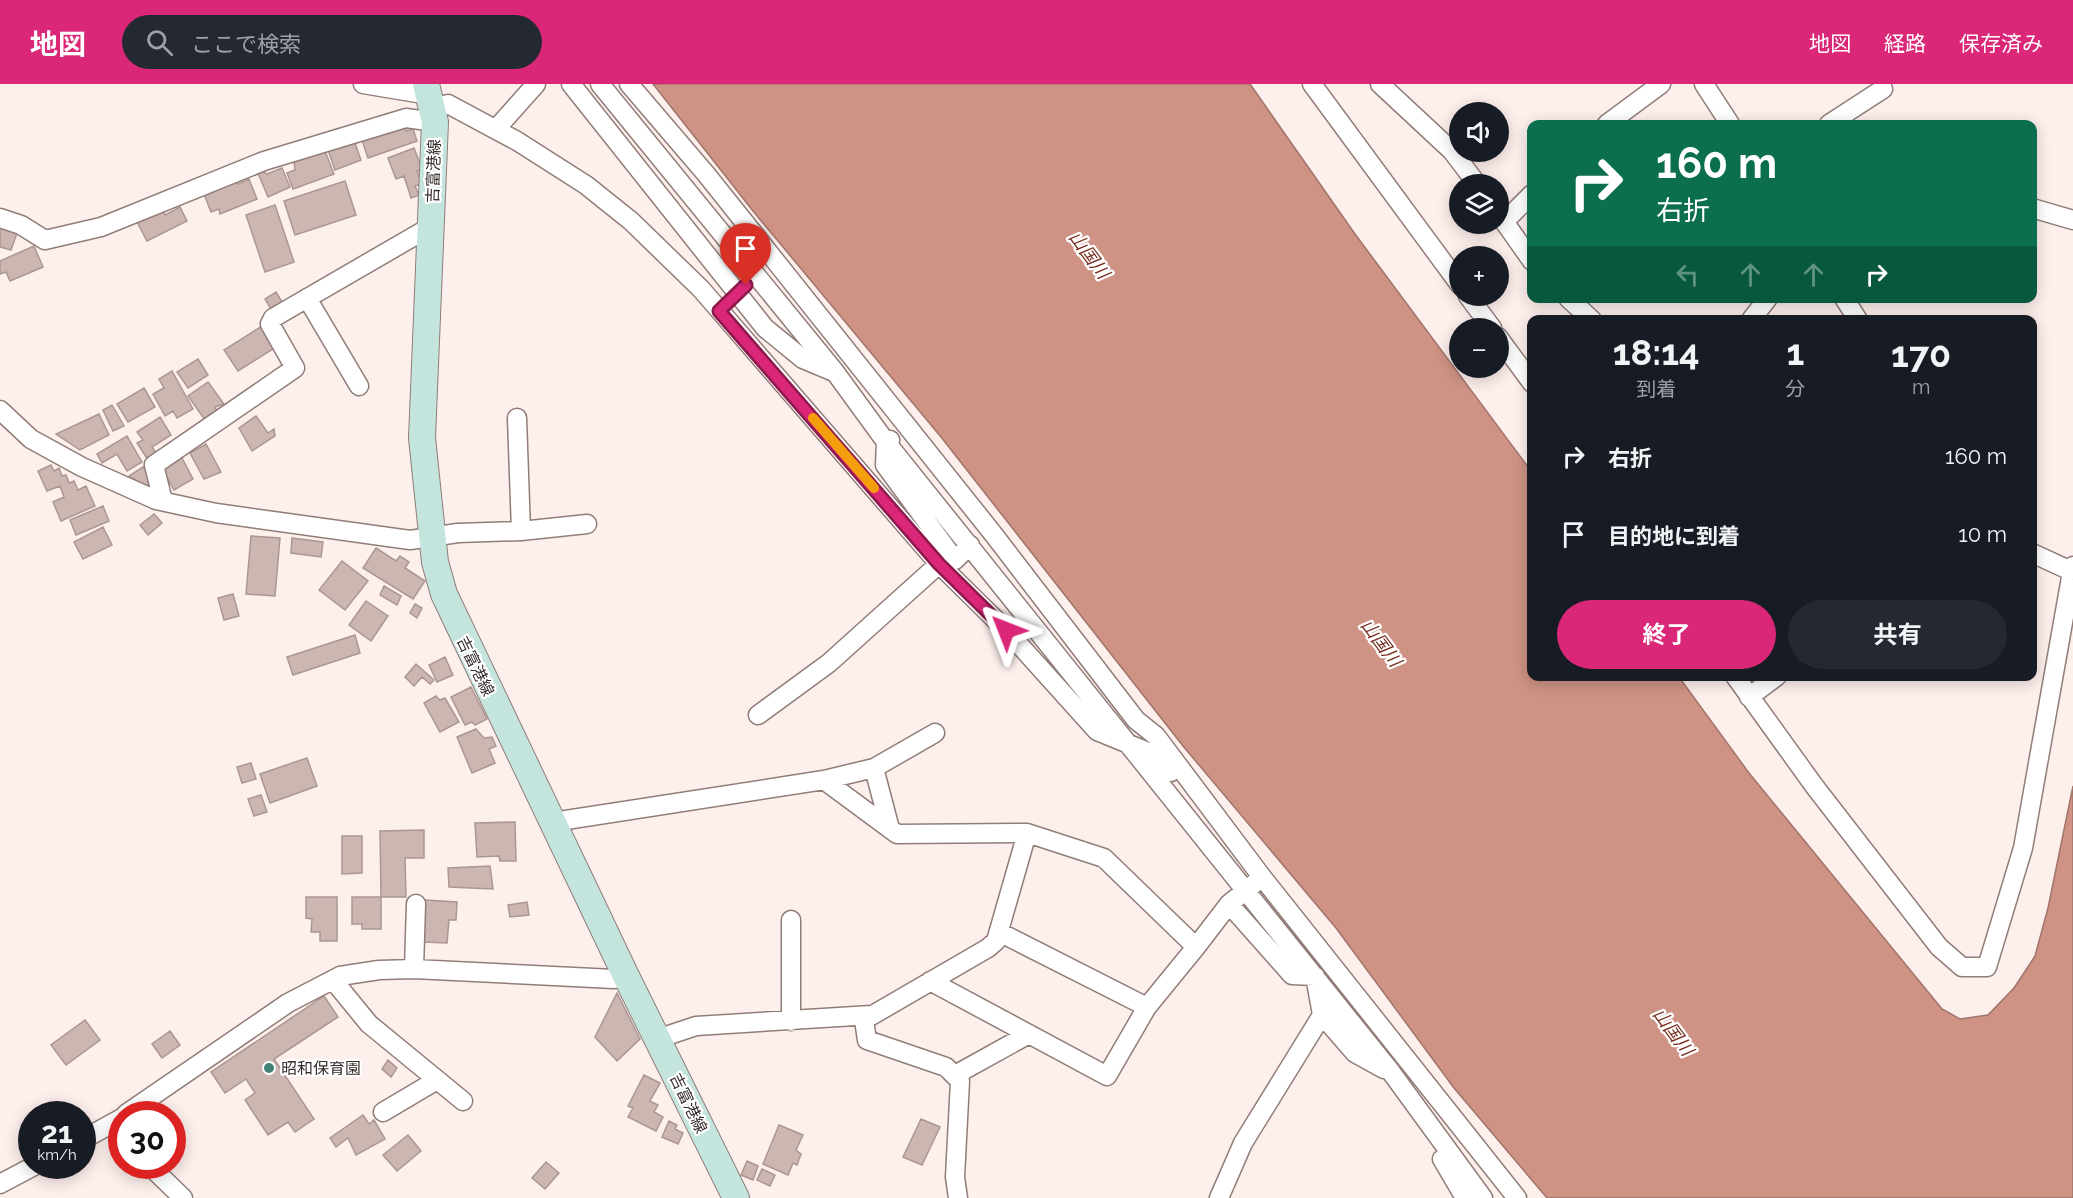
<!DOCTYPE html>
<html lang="ja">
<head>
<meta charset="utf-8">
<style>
	body { margin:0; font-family:Raleway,"Noto Sans JP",sans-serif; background:#242831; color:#f1f3f6; height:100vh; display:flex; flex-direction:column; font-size:22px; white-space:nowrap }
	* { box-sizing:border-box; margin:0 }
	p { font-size:20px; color:#9ea1a6 }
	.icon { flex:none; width:33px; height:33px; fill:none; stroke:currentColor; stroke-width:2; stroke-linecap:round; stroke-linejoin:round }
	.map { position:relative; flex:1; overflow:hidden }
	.panel { position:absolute; left:1527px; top:231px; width:510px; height:366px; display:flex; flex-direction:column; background:#171b24; border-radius:12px; box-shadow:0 3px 15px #0003 }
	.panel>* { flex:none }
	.hud { position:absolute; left:1527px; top:36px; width:510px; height:183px; border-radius:12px; box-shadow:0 3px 15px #0003; background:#0b6e4f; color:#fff; overflow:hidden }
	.tools { position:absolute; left:1449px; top:18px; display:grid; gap:12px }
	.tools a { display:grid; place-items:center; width:60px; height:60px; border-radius:50%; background:#171b24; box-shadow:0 3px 15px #0003; font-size:30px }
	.speed { position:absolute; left:18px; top:1017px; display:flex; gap:12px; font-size:30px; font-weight:700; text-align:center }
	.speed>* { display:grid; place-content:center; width:78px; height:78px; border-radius:50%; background:#171b24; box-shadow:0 3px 15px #0003; line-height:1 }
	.speed small { font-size:15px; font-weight:400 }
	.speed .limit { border:9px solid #d22; background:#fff; color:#111 }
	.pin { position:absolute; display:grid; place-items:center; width:51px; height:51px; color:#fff; margin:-62px -26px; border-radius:50% 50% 50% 0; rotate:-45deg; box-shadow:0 0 6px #0007 }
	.pin .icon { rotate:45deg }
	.me { position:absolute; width:66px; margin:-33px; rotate:315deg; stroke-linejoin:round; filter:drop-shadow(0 0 4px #0008) }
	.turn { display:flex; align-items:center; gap:21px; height:126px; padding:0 30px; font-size:27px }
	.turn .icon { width:78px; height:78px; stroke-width:2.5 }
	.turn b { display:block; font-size:42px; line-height:51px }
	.lanes { display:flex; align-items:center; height:57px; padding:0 30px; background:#0003; justify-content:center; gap:30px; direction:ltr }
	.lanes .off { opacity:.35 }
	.eta { display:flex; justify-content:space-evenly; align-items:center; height:102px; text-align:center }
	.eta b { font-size:36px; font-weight:700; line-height:42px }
	.cta { display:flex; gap:12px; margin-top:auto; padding:12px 30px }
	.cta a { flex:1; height:69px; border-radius:36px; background:#db2777; color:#fff; font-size:24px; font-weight:700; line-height:69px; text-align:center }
	.cta a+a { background:#242831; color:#f1f3f6 }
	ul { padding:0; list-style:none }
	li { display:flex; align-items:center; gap:18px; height:78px; padding:0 30px }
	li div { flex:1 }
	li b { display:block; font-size:22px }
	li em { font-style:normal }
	header { display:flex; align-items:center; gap:36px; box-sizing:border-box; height:84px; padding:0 30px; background:#db2777; color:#fff }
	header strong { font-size:28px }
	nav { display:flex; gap:33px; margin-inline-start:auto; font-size:21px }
	.search { width:420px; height:54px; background:#242831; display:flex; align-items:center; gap:15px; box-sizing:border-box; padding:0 21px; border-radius:33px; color:#9ea1a6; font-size:22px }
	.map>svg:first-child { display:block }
	.water { fill:#ce9385; stroke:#a0746a; stroke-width:1.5 }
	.building { fill:#ccb6b1; stroke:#ab9691; stroke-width:1.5 }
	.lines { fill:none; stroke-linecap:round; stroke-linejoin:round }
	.minor-casing { stroke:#917d78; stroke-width:21 }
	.secondary-casing { stroke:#917d78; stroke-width:28 }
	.minor { stroke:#fff; stroke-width:18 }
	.secondary { stroke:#c4e4de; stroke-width:26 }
	.route-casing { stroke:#8e194d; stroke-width:15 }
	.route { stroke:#db2777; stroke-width:10 }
	.slow { stroke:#f59e0b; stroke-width:10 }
	.poi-dot { fill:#408376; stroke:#fff; stroke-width:2 }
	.labels { text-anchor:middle; stroke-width:4.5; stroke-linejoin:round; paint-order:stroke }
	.street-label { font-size:16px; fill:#362d2b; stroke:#fff }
	.poi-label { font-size:16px; fill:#362d2b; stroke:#fff; text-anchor:start }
	.water-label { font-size:18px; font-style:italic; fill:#772f20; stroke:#fff }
</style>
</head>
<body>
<header>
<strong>地図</strong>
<div class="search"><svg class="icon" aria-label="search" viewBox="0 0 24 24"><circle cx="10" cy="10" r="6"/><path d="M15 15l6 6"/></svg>ここで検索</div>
<nav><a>地図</a><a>経路</a><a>保存済み</a></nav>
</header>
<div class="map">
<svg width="2073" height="1114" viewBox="0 0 2073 1114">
	<rect width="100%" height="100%" fill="#fdefec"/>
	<!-- water -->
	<path class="water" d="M653 0H1250L1355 150 1531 387 1532 592 1679 593 1749 689 1942 925 1960 935 1988 931 2014 904 2035 872 2048 824 2073 702V1114H1547L1454 1004 1336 844 1183 662 941 353 753 127Z"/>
	<!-- building -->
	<path class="building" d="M405 42 406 47 413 45 417 57 368 74 362 56Z
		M354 56 361 76 335 86 328 66Z
		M414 64 422 85 417 87 422 100 415 102 419 111 411 114 404 92 396 95 388 74Z
		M325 67 334 90 293 105 287 89 295 86 294 78Z
		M282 84 290 103 268 113 258 89 263 87 267 90Z
		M249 95 257 115 220 130 219 125 211 128 204 110 237 97 238 100Z
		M345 97 356 131 295 151 284 117Z
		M275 121 294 178 265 188 246 131Z
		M180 123 187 137 147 157 136 136 162 124 165 131Z
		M0 144 17 149 11 166 0 163Z
		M34 162 43 183 10 197 6 188 0 190V177Z
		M276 208 282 218 271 225 265 215Z
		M262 242 276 263 238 287 224 266Z
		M198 275 208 291 188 304 177 288Z
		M172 287 193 325 177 334 173 327 165 332 153 310 164 304 159 295Z
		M208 298 224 320 215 323 217 327 205 336 188 312Z
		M144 304 155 323 128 338 117 320Z
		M112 321 124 342 113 347 103 326Z
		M99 330 109 351 80 366 56 350Z
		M256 332 268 349 274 345 275 352 252 367 239 344Z
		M160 333 171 351 152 363 157 370 148 376 137 359 143 356 137 348Z
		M127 352 142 378 127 387 117 370 102 379 97 370Z
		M206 360 221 388 204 395 190 369Z
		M181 372 193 395 174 406 161 383Z
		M51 381 54 387 59 384 62 392 66 391 69 399 74 397 78 406 86 402 95 422 61 437 53 418 64 413 60 402 47 407 38 387Z
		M143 383 151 394 147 403 129 392Z
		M103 422 109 437 76 451 70 436Z
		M154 430 162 439 148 451 140 441Z
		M103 443 112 461 83 475 74 458Z
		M251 452 280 454 275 512 246 510Z
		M292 454 323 458 321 473 291 469Z
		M376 464 396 477 400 472 409 478 405 484 425 497 413 515 363 484Z
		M342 477 368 497 345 526 319 506Z
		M384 502 401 512 397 521 380 511Z
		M233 510 239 532 224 536 218 514Z
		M366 517 388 532 371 557 349 541Z
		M415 520 422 524 417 534 410 529Z
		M355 551 360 569 293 591 287 573Z
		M445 573 453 591 437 598 429 581Z
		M416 580 434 596 430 600 422 593 414 602 405 593Z
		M471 603 487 635 475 641 472 638 465 641 451 613Z
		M436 612 440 616 445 614 459 638 440 648 424 619Z
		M476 645 484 654 492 653 496 662 489 665 495 679 472 689 457 653Z
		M307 674 317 702 270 719 260 690Z
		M251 679 256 695 242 699 237 683Z
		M261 711 267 728 254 732 248 715Z
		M515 738 516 777H500L499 772 477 773 475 739Z
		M424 746V774H405L406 813H381L380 747Z
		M342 752H362V789L342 790Z
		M490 782 493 805 449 803 448 784Z
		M306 813H337V857H320V848H311L312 835 306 834Z
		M352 813H381V845H362V840H352Z
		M425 816 457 818 456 836H449L447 859 423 858Z
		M527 818 529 831 510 833 508 821Z
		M617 909 640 955 617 977 595 953Z
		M324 912 338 933 274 975 314 1035 295 1048 288 1038 268 1051 245 1016 255 1009 246 995 225 1009 211 988Z
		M85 936 100 956 66 981 51 961Z
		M170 947 180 961 162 974 152 960Z
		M388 976 397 984 391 993 382 985Z
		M644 991 660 999 650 1017 658 1021 654 1028 663 1033 656 1047 628 1033 633 1024 628 1022Z
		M363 1031 369 1040 374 1036 385 1055 356 1071 348 1054 336 1063 330 1054Z
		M921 1035 940 1043 922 1081 903 1073Z
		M669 1037 677 1041 675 1045 683 1049 678 1060 662 1053Z
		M779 1041 803 1051 796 1066 801 1070 797 1081 793 1079 788 1091 763 1080Z
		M408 1051 421 1067 397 1087 383 1071Z
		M747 1077 758 1082 753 1096 741 1091Z
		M546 1078 559 1089 545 1105 532 1094Z
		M762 1085 775 1091 770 1102 757 1096Z"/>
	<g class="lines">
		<!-- minor casing -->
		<g class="minor-casing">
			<path id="minor" d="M363 0 429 11
				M571 0 765 244 803 275 834 288
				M600 0 835 288 886 358 1391 988 1483 1114
				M629 0 706 90 994 451 1136 636 1156 652 1262 793 1517 1114
				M1312 0 1460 201
				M1380 0 1452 67 1477 100
				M1704 0 1730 40
				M432 23 448 20 517 57 586 101 631 137 701 205 939 480 1006 546 1097 647 1153 670 1171 688
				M1607 40 1661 0
				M1829 40 1883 5
				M496 45 536 0
				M2032 124 2073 136
				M1498 129 1532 177
				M0 134 21 141 45 156 101 143 264 77 406 34 435 38
				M1505 137 1532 110
				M1468 212 1492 244
				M307 214 359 302
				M1568 214 1592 236
				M1844 214 1858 236
				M1751 236 1768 214
				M1498 253 1532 299
				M0 326 31 355 82 383 156 416 216 429 410 456 458 449 521 447 587 440
				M517 334 521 447
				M890 356 886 358 885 381 955 476
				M163 417 154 381 295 284 270 240 273 234 430 143
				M2032 469 2071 487
				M1735 592 1815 703 1939 863 1962 883H1987L2023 764 2073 482
				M1749 613 1777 592
				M758 631 829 579 939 480 955 476 970 461
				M874 684 890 745
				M824 696 897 750 1027 749 1104 774 1196 863 1229 820 1255 799
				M553 738 824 696 874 684 935 649
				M1229 820 1292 891 1315 892 1322 931 1355 969 1384 985
				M791 836V937
				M999 848 1147 923
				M414 885 416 820
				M333 896 369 940 463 1017
				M930 897 1107 992 1147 923 1196 863
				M657 955 696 942 871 931
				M955 991 1029 950
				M383 1028 437 996
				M126 1030 288 919 340 892 379 886 414 885 614 895 625 890
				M82 1056 122 1034
				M1442 1075 1465 1114
				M150 1082 183 1114
				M0 1100 34 1082
				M958 1114 955 1093 960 997 946 983 867 956 864 936 988 864 996 857 1027 749
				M1219 1114 1243 1059 1322 931"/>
		</g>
		<!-- secondary casing -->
		<g class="secondary-casing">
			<path id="secondary" d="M426 0 435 38 422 354 435 478 444 510 625 890 736 1114"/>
		</g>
		<!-- minor -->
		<use href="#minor" class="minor"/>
		<!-- secondary -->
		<use href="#secondary" class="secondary"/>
	</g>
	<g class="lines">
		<!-- route casing -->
		<g class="route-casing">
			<path id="route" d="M746 201 719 227 939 480 1006 546"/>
		</g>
		<!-- route -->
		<use href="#route" class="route"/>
		<!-- slow -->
		<path class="slow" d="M813 334 874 404"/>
	</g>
	<!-- markers -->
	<circle class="poi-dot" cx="269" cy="984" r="6"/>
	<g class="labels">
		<!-- street labels -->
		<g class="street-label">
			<text transform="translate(433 87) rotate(-88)" y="6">吉富港線</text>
			<text transform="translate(476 582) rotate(64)" y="6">吉富港線</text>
			<text transform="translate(689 1019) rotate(64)" y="6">吉富港線</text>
		</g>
		<!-- poi labels -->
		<g class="poi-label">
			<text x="281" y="990">昭和保育園</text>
		</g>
		<!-- water labels -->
		<g class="water-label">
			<text transform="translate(1089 171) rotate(53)" y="6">山国川</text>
			<text transform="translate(1381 559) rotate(53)" y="6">山国川</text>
			<text transform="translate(1673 948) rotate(53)" y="6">山国川</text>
		</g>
	</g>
</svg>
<div class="tools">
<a><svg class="icon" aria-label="sound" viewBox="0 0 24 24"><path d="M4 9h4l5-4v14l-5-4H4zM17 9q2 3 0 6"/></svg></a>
<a><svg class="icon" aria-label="layers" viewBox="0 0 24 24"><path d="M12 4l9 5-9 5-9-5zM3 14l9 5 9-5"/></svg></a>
<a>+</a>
<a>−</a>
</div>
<div class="speed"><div>21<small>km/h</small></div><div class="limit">30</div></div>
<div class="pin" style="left:746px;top:201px;background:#d93025"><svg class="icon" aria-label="arrive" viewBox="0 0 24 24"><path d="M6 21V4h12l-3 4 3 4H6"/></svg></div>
<svg class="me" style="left:1006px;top:546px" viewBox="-20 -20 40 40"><path d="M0-17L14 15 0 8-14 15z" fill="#db2777" stroke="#fff" stroke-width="4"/></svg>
<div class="hud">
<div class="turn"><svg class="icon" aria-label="right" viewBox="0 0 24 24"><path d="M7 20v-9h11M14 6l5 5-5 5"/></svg><div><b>160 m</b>右折</div></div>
<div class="lanes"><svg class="icon off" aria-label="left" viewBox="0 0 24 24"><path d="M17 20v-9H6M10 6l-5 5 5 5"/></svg><svg class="icon off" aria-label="ahead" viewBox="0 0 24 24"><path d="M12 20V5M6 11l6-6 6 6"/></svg><svg class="icon off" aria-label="ahead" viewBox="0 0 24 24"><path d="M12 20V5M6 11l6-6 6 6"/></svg><svg class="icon" aria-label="right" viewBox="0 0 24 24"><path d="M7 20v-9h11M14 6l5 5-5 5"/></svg></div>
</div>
<section class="panel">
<div class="eta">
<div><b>18:14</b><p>到着</p></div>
<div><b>1</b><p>分</p></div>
<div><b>170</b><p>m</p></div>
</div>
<ul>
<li><svg class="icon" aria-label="right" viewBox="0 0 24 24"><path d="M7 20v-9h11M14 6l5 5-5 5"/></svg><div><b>右折</b></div><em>160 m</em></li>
<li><svg class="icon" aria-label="arrive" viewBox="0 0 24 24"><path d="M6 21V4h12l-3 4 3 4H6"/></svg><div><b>目的地に到着</b></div><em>10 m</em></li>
</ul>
<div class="cta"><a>終了</a><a>共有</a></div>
</section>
</div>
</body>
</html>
